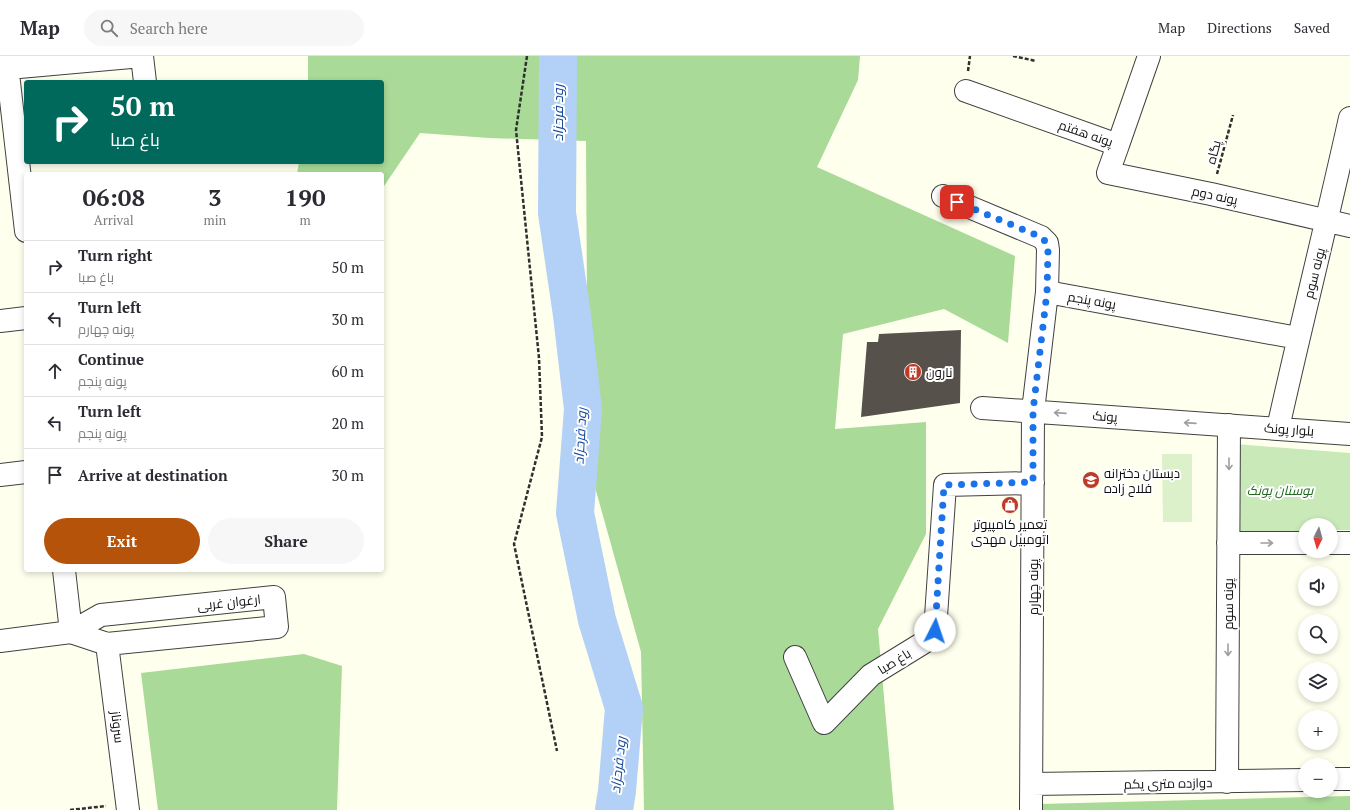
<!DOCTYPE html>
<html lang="en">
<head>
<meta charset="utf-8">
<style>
	body { margin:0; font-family:"PT Serif",Cairo,serif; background:#f7f7f7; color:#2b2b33; height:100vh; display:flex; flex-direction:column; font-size:15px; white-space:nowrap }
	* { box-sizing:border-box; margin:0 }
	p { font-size:13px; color:#7c7c81 }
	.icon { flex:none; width:22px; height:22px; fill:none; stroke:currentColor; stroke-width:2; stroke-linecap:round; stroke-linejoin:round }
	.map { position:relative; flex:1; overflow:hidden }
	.side { position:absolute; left:24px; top:116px; width:360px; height:400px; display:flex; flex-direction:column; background:#fff; border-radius:4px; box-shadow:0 2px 6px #0003 }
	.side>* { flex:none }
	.banner { position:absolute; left:24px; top:24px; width:360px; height:84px; border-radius:4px; box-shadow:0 2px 6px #0003; background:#00695c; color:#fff; overflow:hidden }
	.needle { width:26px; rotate:185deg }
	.controls { position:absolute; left:1298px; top:462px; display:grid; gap:8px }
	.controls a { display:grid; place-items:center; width:40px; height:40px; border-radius:50%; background:#fff; box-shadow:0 2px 6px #0003; font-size:20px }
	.pin { position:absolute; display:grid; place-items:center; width:34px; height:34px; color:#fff; margin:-17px; border-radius:8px; box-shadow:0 2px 6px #0006 }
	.me { position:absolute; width:44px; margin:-22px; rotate:4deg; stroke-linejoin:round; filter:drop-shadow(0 0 3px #0008) }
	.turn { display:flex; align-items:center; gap:14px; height:84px; padding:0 20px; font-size:18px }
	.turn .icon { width:52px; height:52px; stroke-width:2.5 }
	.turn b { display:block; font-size:28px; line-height:34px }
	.eta { display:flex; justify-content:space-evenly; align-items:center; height:68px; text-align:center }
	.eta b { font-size:24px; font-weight:600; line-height:28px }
	.cta { display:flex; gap:8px; margin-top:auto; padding:8px 20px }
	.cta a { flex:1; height:46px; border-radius:24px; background:#b45309; color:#fff; font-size:16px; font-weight:600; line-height:46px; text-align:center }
	.cta a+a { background:#f7f7f7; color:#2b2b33 }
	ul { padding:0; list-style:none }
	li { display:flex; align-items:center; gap:12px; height:52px; padding:0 20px; border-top:1px solid #e1e1e2 }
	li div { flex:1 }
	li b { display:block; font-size:15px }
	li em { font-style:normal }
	header { display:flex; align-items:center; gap:24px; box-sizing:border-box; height:56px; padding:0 20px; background:#fff; border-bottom:1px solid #e1e1e2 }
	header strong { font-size:19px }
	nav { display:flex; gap:22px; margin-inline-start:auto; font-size:14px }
	.search { width:280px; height:36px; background:#f7f7f7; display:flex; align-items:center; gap:10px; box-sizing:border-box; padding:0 14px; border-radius:22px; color:#7c7c81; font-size:15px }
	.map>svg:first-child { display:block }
	.green { fill:#c9e9b8 }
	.forest { fill:#a9da97 }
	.pitch { fill:#dcf0ca }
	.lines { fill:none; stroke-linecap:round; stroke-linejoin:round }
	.river { stroke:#b3d1f6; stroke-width:38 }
	.building { fill:#56514a }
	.minor-casing { stroke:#414141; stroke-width:24 }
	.tertiary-casing { stroke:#414141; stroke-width:24 }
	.path { stroke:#303030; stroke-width:2.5; stroke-dasharray:4 2; stroke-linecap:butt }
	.minor { stroke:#fff; stroke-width:22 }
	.tertiary { stroke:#fff; stroke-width:22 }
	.oneway { stroke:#9f9f9f }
	.route { stroke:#1a73e8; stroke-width:7; stroke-dasharray:0 12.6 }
	.labels { text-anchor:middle; stroke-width:4; stroke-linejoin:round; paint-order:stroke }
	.street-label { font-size:13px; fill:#0e0e0e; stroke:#fff }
	.poi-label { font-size:13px; fill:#0e0e0e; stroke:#fff; text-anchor:start }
	.park-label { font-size:13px; font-style:italic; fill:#20651e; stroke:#fff }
	.water-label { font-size:14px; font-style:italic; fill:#174b9f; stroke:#fff }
</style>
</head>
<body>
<header>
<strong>Map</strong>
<div class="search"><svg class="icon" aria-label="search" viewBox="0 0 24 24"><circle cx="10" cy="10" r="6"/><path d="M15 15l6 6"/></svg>Search here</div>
<nav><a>Map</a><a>Directions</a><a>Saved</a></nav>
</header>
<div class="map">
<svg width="1350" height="754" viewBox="0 0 1350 754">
	<rect width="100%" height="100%" fill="#ffe"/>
	<!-- green -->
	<path class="green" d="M1235 388 1350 397V474H1331V469H1305V475L1238 476Z"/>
	<!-- forest -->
	<path class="forest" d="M308 0H860L858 24 817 111 1015 200 1008 287 944 253 843 278 835 373 926 366V478L878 573 894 754H644L641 596 588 406 586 85 489 82 420 77 382 133V118H297L299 106H382V26H308Z
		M304 598 342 610 337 754H158L141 617Z
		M1350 740V754H1041L1040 748Z"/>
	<!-- pitch -->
	<path class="pitch" d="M1162 398H1192V466H1163Z"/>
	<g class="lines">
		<!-- river -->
		<path class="river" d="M558 0 557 157 572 259 583 353 575 457 597 564 624 652 617 735 614 754"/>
	</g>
	<!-- building -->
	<path class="building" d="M961 274 960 347 861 361 867 286H878L879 278Z"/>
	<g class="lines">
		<!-- minor casing -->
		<g class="minor-casing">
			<path id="minor" d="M6 0 26 175
				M142 0 145 26
				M8 12 142 0
				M966 35 1118 89 1149 0
				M1118 89 1108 117 1211 138 1350 170
				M943 140 1041 181 1047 187 1048 194 1047 236 1033 355 1031 754
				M1047 236 1298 282
				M0 265 26 262
				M982 352 1350 378
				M1278 372C1301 269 1327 166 1350 62
				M0 419 26 416
				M1228 487H1305
				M1331 487H1350
				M64 514 71 576
				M274 541 277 571 107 588 71 576 101 559Z
				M107 588 128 754
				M795 601 824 667 871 619 923 587 935 575 945 429 1033 427
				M1331 723H1350
				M1227 726 1229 369
				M1032 728 1305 724"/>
		</g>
		<!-- tertiary casing -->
		<g class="tertiary-casing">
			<path id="tertiary" d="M0 585 71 576"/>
		</g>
		<!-- path -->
		<path class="path" d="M527 0 516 74 539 302 542 381 514 488 557 695
			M1013 0 1036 5
			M968 15 970 0
			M1217 118 1233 59
			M70 754 106 750"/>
		<!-- minor -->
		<use href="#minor" class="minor"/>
		<!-- tertiary -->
		<use href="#tertiary" class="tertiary"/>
	</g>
	<!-- one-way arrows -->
	<defs><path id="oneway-shaft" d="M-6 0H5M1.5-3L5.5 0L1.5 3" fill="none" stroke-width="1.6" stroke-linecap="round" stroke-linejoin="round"/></defs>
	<g class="oneway">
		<use href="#oneway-shaft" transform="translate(1060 357) rotate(-176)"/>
		<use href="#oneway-shaft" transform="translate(1190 367) rotate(-176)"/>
		<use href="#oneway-shaft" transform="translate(1229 408) rotate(90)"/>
		<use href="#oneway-shaft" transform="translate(1267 487)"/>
		<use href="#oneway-shaft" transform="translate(1228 594) rotate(90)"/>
	</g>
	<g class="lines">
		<!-- route -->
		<path class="route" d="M935 575 944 429 1033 426V355L1047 236 1048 194 1047 187 1041 181 957 146"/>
	</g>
	<!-- icons -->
	<defs>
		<g id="building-disc" transform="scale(0.9)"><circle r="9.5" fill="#bd3a26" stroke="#fff"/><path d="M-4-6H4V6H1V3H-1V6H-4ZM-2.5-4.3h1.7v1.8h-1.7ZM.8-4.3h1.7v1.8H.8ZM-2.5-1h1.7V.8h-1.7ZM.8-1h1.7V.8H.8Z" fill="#fff"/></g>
		<g id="school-disc" transform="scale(0.9)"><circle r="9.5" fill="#bd3a26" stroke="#fff"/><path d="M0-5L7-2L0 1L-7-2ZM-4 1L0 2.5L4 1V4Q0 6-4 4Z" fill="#fff"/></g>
		<g id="shop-disc" transform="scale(0.9)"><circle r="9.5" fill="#bd3a26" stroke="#fff"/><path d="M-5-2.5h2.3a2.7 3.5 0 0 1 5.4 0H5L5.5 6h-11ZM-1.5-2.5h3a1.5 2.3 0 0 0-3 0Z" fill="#fff"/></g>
	</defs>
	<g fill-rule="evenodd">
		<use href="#building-disc" x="913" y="316"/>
		<use href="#school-disc" x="1091" y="424"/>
		<use href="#shop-disc" x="1010" y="449"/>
	</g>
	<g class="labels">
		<!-- street labels -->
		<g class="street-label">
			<text transform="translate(1086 77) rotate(19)" y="5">پونه هفتم</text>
			<text transform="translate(1213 96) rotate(-75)" y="5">پگاه</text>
			<text transform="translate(1215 139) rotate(12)" y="5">پونه دوم</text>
			<text transform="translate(1314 217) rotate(-76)" y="5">پونه سوم</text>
			<text transform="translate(1092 244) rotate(10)" y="5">پونه پنجم</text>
			<text transform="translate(1105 360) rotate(4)" y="5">پونک</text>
			<text transform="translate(1289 373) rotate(4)" y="5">بلوار پونک</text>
			<text transform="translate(1033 531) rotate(-90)" y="5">پونه چهارم</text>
			<text transform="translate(229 546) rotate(-6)" y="5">ارغوان غربی</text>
			<text transform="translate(1228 548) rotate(-90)" y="5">پونه سوم</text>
			<text transform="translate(894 605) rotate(-32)" y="5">باغ صبا</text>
			<text transform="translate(118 671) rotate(83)" y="5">سروناز</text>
			<text transform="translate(1168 727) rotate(-1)" y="5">دوازده متری یکم</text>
		</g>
		<!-- poi labels -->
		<g class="poi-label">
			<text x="926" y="321">نارون</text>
			<text x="1104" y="422">دبستان دخترانه<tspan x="1104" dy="15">فلاح زاده</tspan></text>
			<text x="1010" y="473" text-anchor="middle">تعمیر کامپیوتر<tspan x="1010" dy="15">اتومبیل مهدی</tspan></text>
		</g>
		<!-- park labels -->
		<g class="park-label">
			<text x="1280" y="439">بوستان پونک</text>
		</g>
		<!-- water labels -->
		<g class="water-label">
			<text transform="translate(558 57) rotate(-90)" y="5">رود فرحزاد</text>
			<text transform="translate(580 380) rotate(-87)" y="5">رود فرحزاد</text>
			<text transform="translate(618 709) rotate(-84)" y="5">رود فرحزاد</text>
		</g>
	</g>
</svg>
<div class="controls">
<a><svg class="needle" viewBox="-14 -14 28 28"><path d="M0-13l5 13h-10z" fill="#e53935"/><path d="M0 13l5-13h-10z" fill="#7c7c81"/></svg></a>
<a><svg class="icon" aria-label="sound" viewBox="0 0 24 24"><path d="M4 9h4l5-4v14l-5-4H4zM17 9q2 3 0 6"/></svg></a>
<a><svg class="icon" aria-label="search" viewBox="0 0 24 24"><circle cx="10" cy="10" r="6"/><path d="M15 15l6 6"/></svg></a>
<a><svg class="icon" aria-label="layers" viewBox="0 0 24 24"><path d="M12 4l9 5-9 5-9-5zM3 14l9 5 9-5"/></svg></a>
<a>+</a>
<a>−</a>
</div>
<div class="pin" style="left:957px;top:146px;background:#d93025"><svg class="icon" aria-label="arrive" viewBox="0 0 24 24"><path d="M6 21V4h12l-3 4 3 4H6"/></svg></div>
<svg class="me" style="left:935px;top:575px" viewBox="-20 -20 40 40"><circle r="19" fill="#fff"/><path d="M0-13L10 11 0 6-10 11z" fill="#1a73e8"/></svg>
<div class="banner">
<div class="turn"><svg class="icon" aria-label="right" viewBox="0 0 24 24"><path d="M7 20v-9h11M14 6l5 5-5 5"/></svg><div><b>50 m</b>باغ صبا</div></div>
</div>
<section class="side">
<div class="eta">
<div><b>06:08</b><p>Arrival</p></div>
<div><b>3</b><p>min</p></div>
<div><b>190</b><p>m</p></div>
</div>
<ul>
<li><svg class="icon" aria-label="right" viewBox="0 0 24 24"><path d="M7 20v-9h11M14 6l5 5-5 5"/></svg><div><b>Turn right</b><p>باغ صبا</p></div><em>50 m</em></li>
<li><svg class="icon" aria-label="left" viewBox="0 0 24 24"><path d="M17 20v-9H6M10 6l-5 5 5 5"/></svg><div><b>Turn left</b><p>پونه چهارم</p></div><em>30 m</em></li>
<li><svg class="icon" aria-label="ahead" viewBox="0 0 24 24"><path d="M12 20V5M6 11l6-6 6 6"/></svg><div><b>Continue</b><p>پونه پنجم</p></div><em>60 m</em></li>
<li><svg class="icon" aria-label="left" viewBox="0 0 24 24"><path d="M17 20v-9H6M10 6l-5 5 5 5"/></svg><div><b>Turn left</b><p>پونه پنجم</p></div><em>20 m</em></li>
<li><svg class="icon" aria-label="arrive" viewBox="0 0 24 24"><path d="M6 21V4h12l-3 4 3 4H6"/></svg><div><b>Arrive at destination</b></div><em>30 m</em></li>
</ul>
<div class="cta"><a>Exit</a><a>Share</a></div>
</section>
</div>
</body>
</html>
